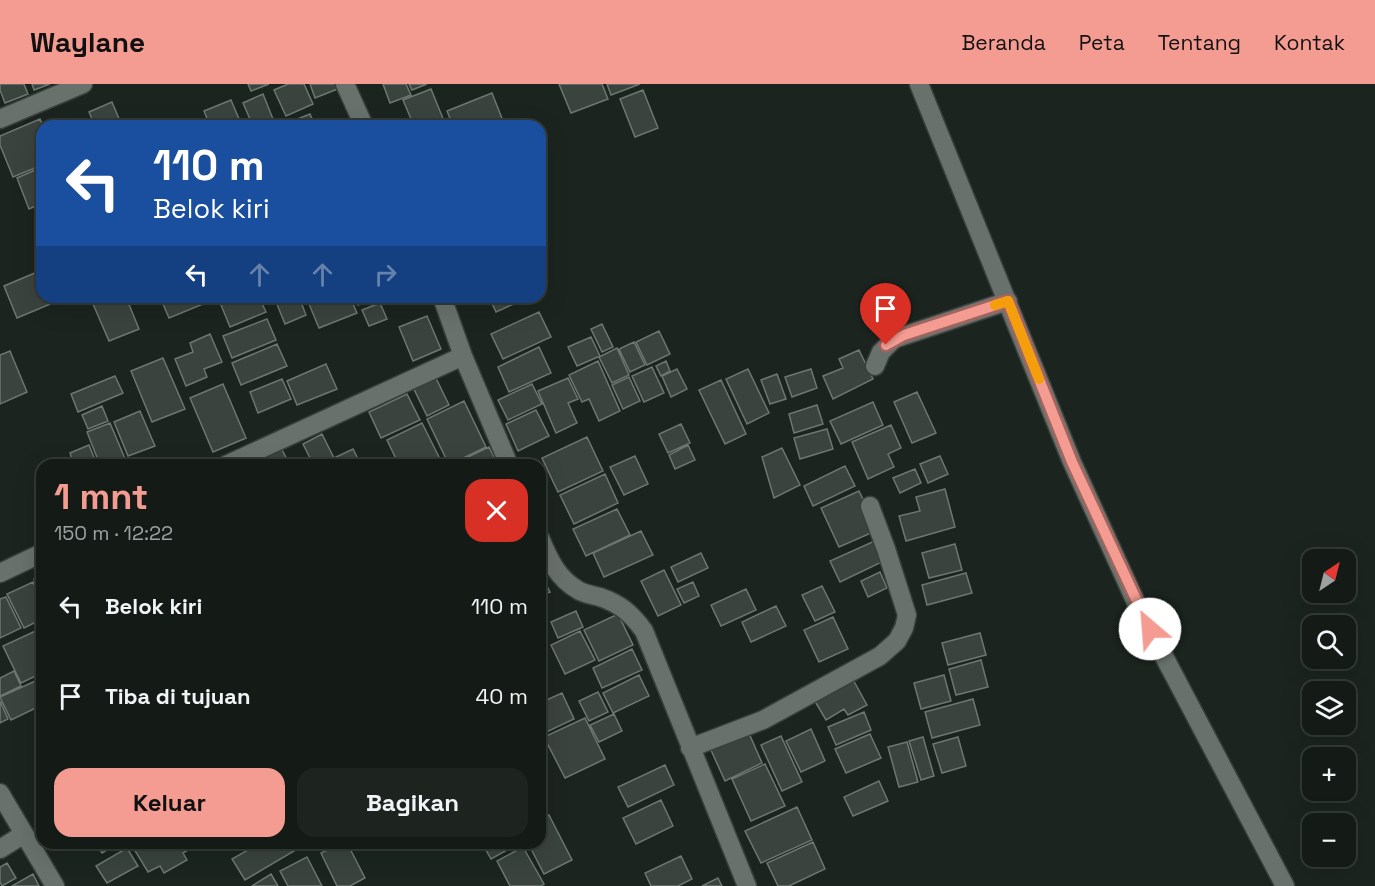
<!DOCTYPE html>
<html lang="id">
<head>
<meta charset="utf-8">
<style>
	body { margin:0; font-family:"Space Grotesk",sans-serif; background:#1d2420; color:#f1f3f6; height:100vh; display:flex; flex-direction:column; font-size:22px; white-space:nowrap }
	* { box-sizing:border-box; margin:0 }
	p { font-size:20px; color:#9da1a1 }
	.icon { flex:none; width:33px; height:33px; fill:none; stroke:currentColor; stroke-width:2; stroke-linecap:round; stroke-linejoin:round }
	.map { position:relative; flex:1; overflow:hidden }
	.side { position:absolute; left:36px; top:375px; width:510px; height:390px; display:flex; flex-direction:column; background:#141b17; border-radius:18px; box-shadow:0 6px 24px #0002,0 0 0 2px #333936 }
	.side>* { flex:none }
	.top-card { position:absolute; left:36px; top:36px; width:510px; height:183px; border-radius:18px; box-shadow:0 6px 24px #0002,0 0 0 2px #333936; background:#1a4fa0; color:#fff; overflow:hidden }
	.needle { width:39px; rotate:35deg }
	.tools { position:absolute; left:1302px; top:465px; display:grid; gap:12px }
	.tools a { display:grid; place-items:center; width:54px; height:54px; border-radius:12px; background:#141b17; box-shadow:0 6px 24px #0002,0 0 0 2px #333936; font-size:30px }
	.pin { position:absolute; display:grid; place-items:center; width:51px; height:51px; color:#fff; margin:-62px -26px; border-radius:50% 50% 50% 0; rotate:-45deg; box-shadow:0 0 6px #0007 }
	.pin .icon { rotate:45deg }
	.me { position:absolute; width:66px; margin:-33px; rotate:333deg; stroke-linejoin:round; filter:drop-shadow(0 0 4px #0008) }
	.turn { display:flex; align-items:center; gap:21px; height:126px; padding:0 18px; font-size:27px }
	.turn .icon { width:78px; height:78px; stroke-width:2.5 }
	.turn b { display:block; font-size:42px; line-height:51px }
	.lanes { display:flex; align-items:center; height:57px; padding:0 18px; background:#0003; justify-content:center; gap:30px; direction:ltr }
	.lanes .off { opacity:.35 }
	.round { display:grid; place-items:center; flex:none; width:63px; height:63px; border-radius:18px; background:#1d2420 }
	.overview { display:flex; align-items:center; justify-content:space-between; height:102px; padding:0 18px }
	h1 { font-size:36px; font-weight:700; line-height:45px; color:#f59c92 }
	.primary-button { display:flex; gap:12px; margin-top:auto; padding:12px 18px }
	.primary-button a { flex:1; height:69px; border-radius:18px; background:#f59c92; color:#111; font-size:24px; font-weight:700; line-height:69px; text-align:center }
	.primary-button a+a { background:#1d2420; color:#f1f3f6 }
	ul { padding:0; list-style:none }
	li { display:flex; align-items:center; gap:18px; height:90px; padding:0 18px }
	li div { flex:1 }
	li b { display:block; font-size:22px }
	li em { font-style:normal }
	header { display:flex; align-items:center; gap:36px; box-sizing:border-box; height:84px; padding:0 30px; background:#f59c92; color:#111 }
	header strong { font-size:28px }
	nav { display:flex; gap:33px; margin-inline-start:auto; font-size:21px }
	.map>svg:first-child { display:block }
	.building { fill:#3a433e; stroke:#6d7771; stroke-width:1.5 }
	.lines { fill:none; stroke-linecap:round; stroke-linejoin:round }
	.minor-casing { stroke:#39403c; stroke-width:21 }
	.minor { stroke:#68716c; stroke-width:18 }
	.route-casing { stroke:#9f655f; stroke-width:15 }
	.route { stroke:#f59c92; stroke-width:10 }
	.slow { stroke:#f59e0b; stroke-width:10 }
</style>
</head>
<body>
<header>
<strong>Waylane</strong>
<nav><a>Beranda</a><a>Peta</a><a>Tentang</a><a>Kontak</a></nav>
</header>
<div class="map">
<svg width="1375" height="802" viewBox="0 0 1375 802">
	<rect width="100%" height="100%" fill="#1b241f"/>
	<!-- building -->
	<path class="building" d="M0 0H24L28 10 5 19 0 6Z
		M32 0H50L34 6Z
		M248 0H269L251 7Z
		M288 0H304L313 20 286 32 274 6Z
		M310 0H338L340 4 315 14Z
		M383 0H406L411 11 390 19Z
		M409 0H427L412 6Z
		M559 0H602L608 15 571 29Z
		M607 0H640L611 11Z
		M431 5 444 37 432 42H414L403 16Z
		M643 6 658 44 635 53 620 15Z
		M492 9 505 42H453L447 27Z
		M263 10 275 40 253 42 243 19Z
		M231 16 242 42H210L204 27Z
		M112 18 122 42H95L89 28Z
		M310 30 315 42H280Z
		M40 35 43 42 42 81 13 93 0 61V52Z
		M42 83V119L29 125 17 94Z
		M42 186V213H67L17 234 4 202Z
		M110 213H126L139 245 109 257 93 220Z
		M160 213H211L213 216 169 234Z
		M241 213H259L266 228 230 243 221 221Z
		M274 213H299L306 231 285 240Z
		M325 213H350L357 229 319 244 309 220Z
		M354 213H378L358 221Z
		M489 213H529L496 228Z
		M380 219 387 235 369 242 362 226Z
		M539 228 551 253 503 275 491 250Z
		M427 232 441 265 413 277 399 243Z
		M267 235 276 256 232 274 223 252Z
		M602 240 613 263 602 268 591 245Z
		M659 247 670 270 647 281 636 258Z
		M210 250 222 278 204 285 207 293 186 302 175 275 193 268 190 259Z
		M591 253 600 272 577 282 568 263Z
		M634 258 645 281 630 288 619 265Z
		M277 260 287 282 241 301 232 279Z
		M539 263 551 289 509 308 498 283Z
		M617 264 629 291 612 299 599 273Z
		M859 266 873 295 833 315 823 292 843 284 839 275Z
		M10 267 27 308 0 320V271Z
		M163 274 185 325 152 338 131 287Z
		M598 277 620 327 599 337 589 315 582 318 569 291Z
		M666 277 670 287 661 292 656 282Z
		M326 280 337 305 297 321 287 297Z
		M652 283 664 309 644 318 632 292Z
		M677 285 687 305 671 313 662 292Z
		M748 285 769 329 747 340 726 295Z
		M811 285 817 304 792 313 785 293Z
		M433 288 449 321 427 332 411 299Z
		M777 290 786 315 770 320 761 296Z
		M115 292 123 309 78 328 71 310Z
		M629 293 640 317 623 325 612 301Z
		M568 294 578 315 568 319 577 339 556 349 538 307Z
		M282 295 291 315 258 329 250 308Z
		M721 296 746 350 725 360 699 306Z
		M223 300 246 354 213 368 190 314Z
		M532 300 542 320 508 336 498 316Z
		M917 308 936 349 912 359 894 318Z
		M407 310 420 336 381 354 369 328Z
		M464 317 486 363 449 381 427 335Z
		M873 318 883 341 841 360 830 337Z
		M817 321 823 340 794 349 789 330Z
		M102 322 108 337 88 345 82 331Z
		M536 326 549 352 518 367 506 340Z
		M140 327 155 362 128 372 114 338Z
		M110 339 126 377 116 381H100L87 348Z
		M422 339 443 381H399L387 356Z
		M681 340 690 359 668 369 659 350Z
		M891 341 901 364 888 370 894 383 868 395 852 358Z
		M827 345 833 365 800 375 794 354Z
		M322 350 334 374 353 365 361 381H310L313 380 303 360Z
		M587 353 603 387 558 408 542 374Z
		M89 361 97 381H74L70 369Z
		M688 361 695 376 675 385 669 371Z
		M280 362 290 381H240Z
		M489 363 498 381H451Z
		M782 364 800 401 774 414 762 373Z
		M635 372 648 400 624 411 610 383Z
		M940 372 948 390 928 399 920 380Z
		M845 382 855 402 813 422 804 402Z
		M915 385 921 399 900 409 893 394Z
		M605 390 618 419 574 440 560 411Z
		M945 405 955 443 906 457 899 432 920 427 916 413Z
		M859 407 878 446 839 463 821 424Z
		M617 425 630 451 586 472 573 445Z
		M641 447 653 471 604 493 593 469Z
		M879 455 888 475 840 498 830 477Z
		M955 460 962 486 929 494 922 469Z
		M701 469 708 484 678 498 671 483Z
		M664 486 681 521 658 532 641 497Z
		M540 488 550 508 540 512Z
		M880 488 887 504 868 513 861 497Z
		M966 489 972 509 927 521 922 501Z
		M42 491V511L34 495Z
		M33 498 42 516V535L24 544 7 510Z
		M693 498 699 512 684 519 677 505Z
		M822 502 835 528 815 537 802 511Z
		M746 505 756 526 721 542 711 521Z
		M6 513 21 544 0 554V515Z
		M776 522 786 542 751 558 742 538Z
		M576 527 583 543 558 554 551 538Z
		M618 530 633 561 599 577 584 546Z
		M833 533 848 565 819 578 804 546Z
		M42 544V589L21 599 3 562Z
		M580 547 595 576 565 590 551 561Z
		M980 549 986 571 948 581 942 559Z
		M632 565 642 586 602 604 593 584Z
		M981 576 988 603 956 611 949 585Z
		M14 587 21 602 0 612V594Z
		M639 591 649 612 613 629 603 609Z
		M944 591 951 617 921 625 914 599Z
		M851 592 867 621 848 631 844 625 826 636 813 614Z
		M42 594V621L11 636 0 613Z
		M598 608 608 628 589 637 579 617Z
		M562 609 574 635 540 651V619Z
		M973 615 980 641 932 654 925 628Z
		M0 617 8 635 0 639Z
		M864 628 871 646 836 661 828 643Z
		M614 630 622 647 599 658 590 641Z
		M585 634 605 675 565 694 544 653Z
		M811 645 825 677 801 688 786 657Z
		M748 647 762 679 725 697 710 664Z
		M870 650 881 674 846 689 835 665Z
		M781 652 802 698 782 707 761 661Z
		M923 653 934 692 921 696 909 657Z
		M958 653 966 682 942 689 933 660Z
		M540 658 547 672 540 676Z
		M907 658 918 698 899 703 888 663Z
		M765 680 785 722 751 737 732 695Z
		M665 681 674 701 628 723 618 703Z
		M879 697 888 717 853 732 844 713Z
		M661 716 673 742 636 760 623 734Z
		M797 723 812 756 761 779 745 747Z
		M549 731 572 776 544 790 528 759H540V735Z
		M813 758 825 785 789 802H778L767 779Z
		M96 759H119L102 769Z
		M144 759H184L188 766 183 769 187 776 164 789 160 782 148 788 134 765Z
		M260 759H302L304 761 245 796 232 775Z
		M341 759H347L365 794 350 802H337L321 769Z
		M482 759H517L518 760 491 775Z
		M523 763 544 800 541 802H510L497 777Z
		M127 764 138 782 107 799 96 782Z
		M681 772 692 795 678 802H651L645 789Z
		M307 773 322 802H288L280 787Z
		M7 779 16 794 2 802 0 798V783Z
		M33 790 39 802H12Z
		M271 790 278 802H252Z
		M718 794 722 802H702Z"/>
	<g class="lines">
		<!-- minor casing -->
		<g class="minor-casing">
			<path id="minor" d="M345 0 364 42
				M919 0 1072 378 1139 525 1285 802
				M0 35 83 0
				M442 213 463 272 509 381
				M875 282 881 268 894 255 1008 217
				M226 381 463 272
				M540 454C549 475 557 494 578 506 584 510 593 511 600 513 620 520 631 529 644 547L747 802
				M0 489 42 469
				M690 664 763 636 880 572 897 557 904 544 907 531 886 465 870 422
				M0 709 55 802
				M0 765 24 750"/>
		</g>
		<!-- minor -->
		<use href="#minor" class="minor"/>
	</g>
	<g class="lines">
		<!-- route casing -->
		<g class="route-casing">
			<path id="route" d="M886 261 904 251 1008 217 1072 378 1150 545"/>
		</g>
		<!-- route -->
		<use href="#route" class="route"/>
		<!-- slow -->
		<path class="slow" d="M995 221 1008 217 1039 295"/>
	</g>
</svg>
<div class="tools">
<a><svg class="needle" viewBox="-14 -14 28 28"><path d="M0-13l5 13h-10z" fill="#e53935"/><path d="M0 13l5-13h-10z" fill="#9da1a1"/></svg></a>
<a><svg class="icon" aria-label="search" viewBox="0 0 24 24"><circle cx="10" cy="10" r="6"/><path d="M15 15l6 6"/></svg></a>
<a><svg class="icon" aria-label="layers" viewBox="0 0 24 24"><path d="M12 4l9 5-9 5-9-5zM3 14l9 5 9-5"/></svg></a>
<a>+</a>
<a>−</a>
</div>
<div class="pin" style="left:886px;top:261px;background:#d93025"><svg class="icon" aria-label="arrive" viewBox="0 0 24 24"><path d="M6 21V4h12l-3 4 3 4H6"/></svg></div>
<svg class="me" style="left:1150px;top:545px" viewBox="-20 -20 40 40"><circle r="19" fill="#fff"/><path d="M0-13L10 11 0 6-10 11z" fill="#f59c92"/></svg>
<div class="top-card">
<div class="turn"><svg class="icon" aria-label="left" viewBox="0 0 24 24"><path d="M17 20v-9H6M10 6l-5 5 5 5"/></svg><div><b>110 m</b>Belok kiri</div></div>
<div class="lanes"><svg class="icon" aria-label="left" viewBox="0 0 24 24"><path d="M17 20v-9H6M10 6l-5 5 5 5"/></svg><svg class="icon off" aria-label="ahead" viewBox="0 0 24 24"><path d="M12 20V5M6 11l6-6 6 6"/></svg><svg class="icon off" aria-label="ahead" viewBox="0 0 24 24"><path d="M12 20V5M6 11l6-6 6 6"/></svg><svg class="icon off" aria-label="right" viewBox="0 0 24 24"><path d="M7 20v-9h11M14 6l5 5-5 5"/></svg></div>
</div>
<section class="side">
<div class="overview"><div><h1>1 mnt</h1><p>150 m · 12:22</p></div><a class="round" style="background:#d93025;color:#fff"><svg class="icon" aria-label="close" viewBox="0 0 24 24"><path d="M6 6l12 12M18 6L6 18"/></svg></a></div>
<ul>
<li><svg class="icon" aria-label="left" viewBox="0 0 24 24"><path d="M17 20v-9H6M10 6l-5 5 5 5"/></svg><div><b>Belok kiri</b></div><em>110 m</em></li>
<li><svg class="icon" aria-label="arrive" viewBox="0 0 24 24"><path d="M6 21V4h12l-3 4 3 4H6"/></svg><div><b>Tiba di tujuan</b></div><em>40 m</em></li>
</ul>
<div class="primary-button"><a>Keluar</a><a>Bagikan</a></div>
</section>
</div>
</body>
</html>
